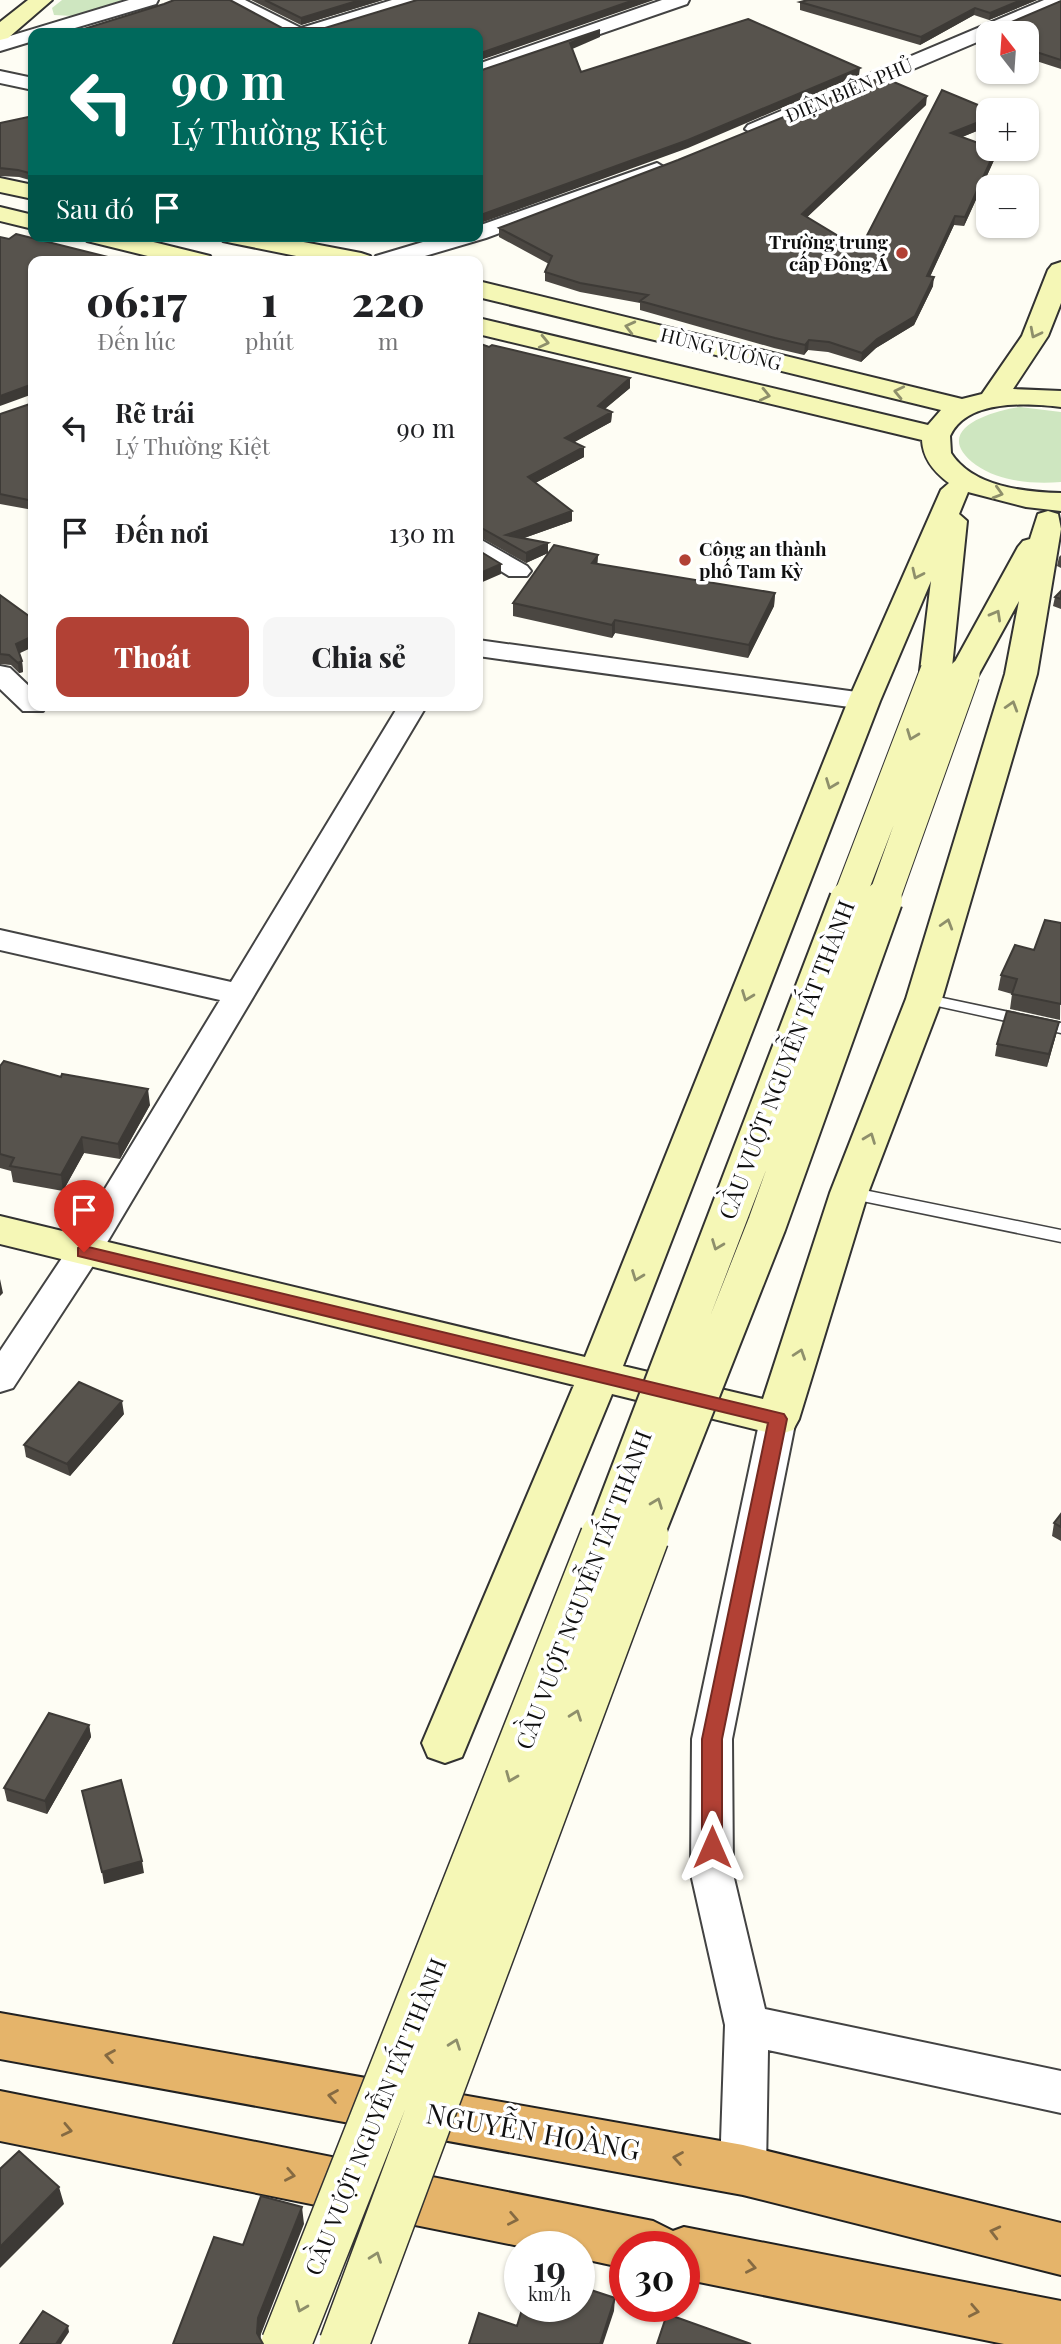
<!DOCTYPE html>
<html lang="vi">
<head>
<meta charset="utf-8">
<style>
	body { margin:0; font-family:"Playfair Display",serif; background:#f6f6f6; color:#202124; height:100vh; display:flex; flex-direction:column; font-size:26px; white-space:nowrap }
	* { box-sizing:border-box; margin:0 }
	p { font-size:23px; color:#757577 }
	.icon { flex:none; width:38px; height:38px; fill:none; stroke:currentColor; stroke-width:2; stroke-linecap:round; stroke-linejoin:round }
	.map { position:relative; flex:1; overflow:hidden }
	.side { position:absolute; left:28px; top:256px; width:455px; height:455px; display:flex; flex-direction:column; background:#fff; border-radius:14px; box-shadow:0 2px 5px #0004 }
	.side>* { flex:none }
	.hud { position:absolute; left:28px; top:28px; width:455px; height:214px; border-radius:14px; box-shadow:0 2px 5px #0004; background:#00695c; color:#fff; overflow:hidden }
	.needle { width:46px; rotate:343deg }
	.tools { position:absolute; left:976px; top:21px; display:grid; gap:14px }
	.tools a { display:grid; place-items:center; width:63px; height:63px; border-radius:14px; background:#fff; box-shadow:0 2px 5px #0004; font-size:35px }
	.speed { position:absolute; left:504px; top:2231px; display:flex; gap:14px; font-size:35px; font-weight:700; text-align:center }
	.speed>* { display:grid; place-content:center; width:91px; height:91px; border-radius:50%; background:#fff; box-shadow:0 2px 5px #0004; line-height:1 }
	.speed small { font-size:18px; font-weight:400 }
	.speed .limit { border:10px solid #d22; background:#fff; color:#111 }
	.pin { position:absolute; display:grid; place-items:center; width:60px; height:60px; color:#fff; margin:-72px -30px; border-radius:50% 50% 50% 0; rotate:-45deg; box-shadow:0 0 7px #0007 }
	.pin .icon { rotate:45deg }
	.me { position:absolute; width:77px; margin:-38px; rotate:0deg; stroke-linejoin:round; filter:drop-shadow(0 0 5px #0008) }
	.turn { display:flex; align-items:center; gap:24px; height:147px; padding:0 28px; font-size:32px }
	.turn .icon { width:91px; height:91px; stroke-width:2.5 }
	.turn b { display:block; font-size:49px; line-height:60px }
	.then { display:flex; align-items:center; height:66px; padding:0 28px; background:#0003; gap:14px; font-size:26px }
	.eta { display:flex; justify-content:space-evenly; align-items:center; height:119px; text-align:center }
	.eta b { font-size:42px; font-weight:800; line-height:49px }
	.button { display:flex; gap:14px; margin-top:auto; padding:14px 28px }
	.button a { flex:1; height:80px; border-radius:14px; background:#b24135; color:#fff; font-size:28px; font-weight:800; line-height:80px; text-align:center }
	.button a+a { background:#f6f6f6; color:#202124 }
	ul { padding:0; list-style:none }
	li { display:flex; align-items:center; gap:21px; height:105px; padding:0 28px }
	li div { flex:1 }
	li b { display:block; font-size:26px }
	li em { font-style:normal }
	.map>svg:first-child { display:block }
	.green { fill:#cee6c0 }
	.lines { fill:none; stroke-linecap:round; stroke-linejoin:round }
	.lane-casing { stroke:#434343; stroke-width:3 }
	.street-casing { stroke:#434343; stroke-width:4 }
	.secondary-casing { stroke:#323232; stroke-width:4 }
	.highway-casing { stroke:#212121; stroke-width:4 }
	.lane { fill:#fff; fill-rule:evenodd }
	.street { fill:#fff; fill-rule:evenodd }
	.secondary { fill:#f5f7b6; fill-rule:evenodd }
	.highway { fill:#e5b46a; fill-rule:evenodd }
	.secondary-bridge-far2-casing { stroke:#323232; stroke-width:33; stroke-linecap:butt }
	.secondary-bridge-far1-casing { stroke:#323232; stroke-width:42; stroke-linecap:butt }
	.secondary-bridge-casing { stroke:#323232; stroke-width:52; stroke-linecap:butt }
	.secondary-bridge-far2 { stroke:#f5f7b6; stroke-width:31 }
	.secondary-bridge-far1 { stroke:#f5f7b6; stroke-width:38 }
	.secondary-bridge { stroke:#f5f7b6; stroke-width:49 }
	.wall { fill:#4b4742 }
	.shaded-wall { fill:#3d3a36 }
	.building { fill:#57534d; stroke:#3d3a36; stroke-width:2 }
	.oneway { stroke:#8e8f6b }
	.oneway2 { stroke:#856a42 }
	.route { fill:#b24135; stroke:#742a22; stroke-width:2 }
	.poi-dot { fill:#b24135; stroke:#fff; stroke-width:2.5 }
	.labels { text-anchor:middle; stroke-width:7; stroke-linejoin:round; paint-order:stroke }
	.far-street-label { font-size:19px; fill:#101010; stroke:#fff }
	.far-poi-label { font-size:19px; font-weight:bold; fill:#101010; stroke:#fff; text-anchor:end }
	.street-label { font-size:23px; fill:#101010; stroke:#fff }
	.near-street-label { font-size:28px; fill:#101010; stroke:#fff }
</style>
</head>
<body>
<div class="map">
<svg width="1061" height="2344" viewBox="0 0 1061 2344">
	<rect width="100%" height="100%" fill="#fefdf4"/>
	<!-- green -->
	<path class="green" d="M62 0H123L73 16 54 15 52 8Z
		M1020 407 1061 412V482C1033 484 1000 482 976 465 929 430 991 411 1020 407Z"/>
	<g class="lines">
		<!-- lane casing -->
		<g class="lane-casing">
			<path id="lane" d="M924 994 1061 1023V1033L919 1002 917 999Z
				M849 1187 1061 1230V1242L843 1197 841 1193 843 1189Z"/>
		</g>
		<!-- street casing -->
		<g class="street-casing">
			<path id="street" d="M129 0H158L156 4 58 33H33V41L0 51V39Z
				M221 0H245L301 28 392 0H420L418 4 325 33H282Z
				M662 0H689L687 4 478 76V64Z
				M1044 0H1061V6L998 33H989V37L762 133 755 135 745 129 748 125Z
				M0 71 33 78V90L0 83Z
				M657 163 667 169 664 173 486 238 408 261H373L376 256 443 236H478V226Z
				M478 538 527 566 531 571 527 576H509L478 557Z
				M478 640 864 693 874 695 878 701 874 707 864 709 478 656Z
				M0 666 10 668 33 690V705H47L43 711H23L0 689Z
				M399 705H427L96 1261 13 1388 0 1392V1351L72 1243 220 1000 0 950V930L231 982Z
				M778 1405 791 1409 796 1419 732 1739 733 1874 765 2009 1061 2071V2113L768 2050 766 2170 759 2185 743 2192 727 2185 720 2170 725 2025 691 1874 692 1739 760 1419 765 1409Z"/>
		</g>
		<!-- secondary casing -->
		<g class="secondary-casing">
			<path id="secondary" d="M28 0H52L8 38 0 40V22Z
				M0 178 33 185V199L0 192Z
				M0 207 33 215V229L0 221Z
				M84 236H129L210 256 213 261H168L87 241Z
				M220 236H272L361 253 370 256 373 261H321L232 243 223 241Z
				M1061 262V303L1048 336 1013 389 1061 391V407C1027 403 967 399 950 436L951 453C973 487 1024 492 1061 493V511L1026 507 968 492 959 514 967 521 952 667 1018 547 1023 541 1030 539 1038 514 1048 511 1058 514 1061 529 1037 674 942 999 868 1193 799 1419 793 1430 778 1435 612 1394 462 1757 445 1763 428 1757 422 1743 574 1385 0 1244V1216L585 1357 848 701 941 490 949 483C934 472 923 459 922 440L478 334V318L928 425 941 410 478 297V281L962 399 982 394 1022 336 1048 270 1052 265ZM931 581 920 671 925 678 936 680 949 675 953 681 964 683 975 681 1019 601 1005 674 906 999 830 1193 763 1399 623 1366 880 701Z"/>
		</g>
		<!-- highway casing -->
		<g class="highway-casing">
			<path id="highway" d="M0 2013 743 2145 1061 2223V2275L743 2195 0 2059Z
				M0 2091 653 2221 673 2231 684 2227 1061 2301V2344H1004L684 2279V2247H625V2268L579 2258V2247H524L0 2141Z"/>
		</g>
		<!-- lane -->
		<use href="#lane" class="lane"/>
		<!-- street -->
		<use href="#street" class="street"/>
		<!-- secondary -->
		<use href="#secondary" class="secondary"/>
		<!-- highway -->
		<use href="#highway" class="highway"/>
		<!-- secondary-bridge-far2 casing -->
		<g class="secondary-bridge-far2-casing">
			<path id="secondary-bridge-far2" d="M848 901 936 671
				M883 901 964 674"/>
		</g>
		<!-- secondary-bridge-far1 casing -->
		<g class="secondary-bridge-far1-casing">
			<path id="secondary-bridge-far1" d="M605 1538 849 900
				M643 1538 767 1224 883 900"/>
		</g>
		<!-- secondary-bridge casing -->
		<g class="secondary-bridge-casing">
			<path id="secondary-bridge" d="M286 2344 605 1537
				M344 2344 644 1537"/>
		</g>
		<!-- secondary-bridge-far2 -->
		<use href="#secondary-bridge-far2" class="secondary-bridge-far2"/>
		<!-- secondary-bridge-far1 -->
		<use href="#secondary-bridge-far1" class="secondary-bridge-far1"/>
		<!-- secondary-bridge -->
		<use href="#secondary-bridge" class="secondary-bridge"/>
	</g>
	<!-- wall -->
	<path class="wall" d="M251 0H383L301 25Z
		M1037 0 989 20 974 15 920 45 800 10V2Z
		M1061 1V69L1027 58V33H1022L1013 30 1014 21Z
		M942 90 989 110V126L962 137 996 149 995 158 964 226 954 225 930 277 933 286 914 325 876 348 861 362 828 352 808 350 804 355 774 348 640 310V303L580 292 545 281V272L549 264 499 237V228L926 105 807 217 860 249Z
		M33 116V181L19 177 0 176V123Z
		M478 343 630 388 605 409 612 412 611 422 574 442 584 457 535 483 572 521 524 538 548 543V553L526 563 478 536Z
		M33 403V510L0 504V414Z
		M598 555 597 564 775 593 774 606 748 658 615 633 612 638 513 616V603Z
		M1061 555V568L1057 566 1059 557Z
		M1061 591V609L1053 606 1055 597Z
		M0 595 22 661 23 672 19 673 11 665 0 664Z
		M1061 923 1060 1020 1010 1009 1012 994 998 990 1001 975 1034 950Z
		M1059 1022 1056 1035 1047 1067 995 1056 997 1044Z
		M0 1066 150 1105 120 1159 84 1153 63 1191 13 1182 11 1171 0 1168Z
		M124 1414 70 1476 26 1457 24 1445Z
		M1061 1514V1541L1052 1536 1054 1523Z
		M89 1725 91 1737 47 1814 7 1801 4 1788Z"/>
	<!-- shaded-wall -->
	<path class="shaded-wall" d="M360 0H383L301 25V18Z
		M634 0H654L478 61V54Z
		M1021 0H1037L989 20 990 13Z
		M975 8 974 15 920 45 921 37Z
		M600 30V37L570 50V43Z
		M860 68 859 75 688 148 478 224V216Z
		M927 96 926 105 801 223 802 214Z
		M989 118V126L950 142 951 133Z
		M996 149 995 158 964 226 965 217Z
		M955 216 954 225 926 285 927 276Z
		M934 277 933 286 914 325 876 348 861 362 862 353Z
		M809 340 808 350 804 355 805 345Z
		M630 378V388L597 415 598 406Z
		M33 384V394L0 406V396Z
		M612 412 611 422 564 448 565 438Z
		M584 447V457L528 487V477Z
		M572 511V521L510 543 506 535Z
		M548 543V553L526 563V553Z
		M598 555 597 568 592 563Z
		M501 564V574L478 584V574Z
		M775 593 774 606 748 658 749 645Z
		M615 620V633L612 638V625Z
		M33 636V647L18 654 16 644Z
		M22 661 23 672 19 673 18 663Z
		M1059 1022 1056 1035 1047 1067 1049 1054Z
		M148 1089 150 1105 120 1159 118 1144Z
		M82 1137 84 1153 63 1191 61 1175Z
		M0 1279 3 1293 0 1296Z
		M122 1401 124 1414 70 1476 67 1464Z
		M89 1725 91 1737 47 1814 45 1801Z
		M142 1861 144 1873 104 1884 102 1872Z
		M59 2187 64 2204 0 2268V2247Z
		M302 2207 304 2224 261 2334 260 2344 257 2333 258 2318Z
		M615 2298 614 2311 603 2344H600Z
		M68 2326 69 2332 61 2344H56Z"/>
	<!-- building -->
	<path class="building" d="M174 0H230L282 28H325L417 0H634L478 54V33H71L164 4Z
		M265 0H360L301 18Z
		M808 0H1021L990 13 975 8 921 37 800 2Z
		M1061 1V60L1027 49V33H1025L1032 28 1014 21Z
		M748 19 860 68 688 140 478 216V70L479 71 600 30 570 43 581 72Z
		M882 77 927 96 802 214 860 249 942 90 990 110 989 118 951 133 989 147V149H996L965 217 955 216 927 276 934 277 915 316 877 339 862 353 829 342 809 340 805 345 775 338 640 301 648 295 580 283 545 272 552 256 499 228 678 160Z
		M33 116V174L18 170 0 168V123Z
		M16 234 124 261H33V386V384L0 396V237L9 239Z
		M478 343 489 347 492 345 630 378 598 406 612 412 565 438 584 447 528 477 572 511 506 535 548 543 526 553 478 526Z
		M33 403V501L0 494V414Z
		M554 545 598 555 592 563 775 593 749 645 615 620 612 625 513 603Z
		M478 550 501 564 478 574Z
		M1061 591V599L1055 597Z
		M0 595 33 619V636L16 644 22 661 18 663 9 655 0 654Z
		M1045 920 1061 923V1004L1012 994 1017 979 1001 975 1015 945 1034 950Z
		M1007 1011 1059 1022 1049 1054 997 1044Z
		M4 1061 61 1077 62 1074 148 1089 118 1144 82 1137 61 1175 10 1166 14 1158 0 1154V1066Z
		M79 1382 122 1401 67 1464 24 1445Z
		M1061 1514V1527L1054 1523Z
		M49 1713 89 1725 45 1801 4 1788Z
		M121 1780 142 1861 102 1872 82 1791Z
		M19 2151 59 2187 0 2247V2169Z
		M261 2196 302 2207 258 2318 257 2333 263 2344H173L214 2237 243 2245Z
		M579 2286 615 2298 600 2344H469L479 2313 517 2326 523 2306H579Z
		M43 2311 68 2326 56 2344H20Z
		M667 2314 751 2344H657Z"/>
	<!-- one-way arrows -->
	<defs><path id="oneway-chevron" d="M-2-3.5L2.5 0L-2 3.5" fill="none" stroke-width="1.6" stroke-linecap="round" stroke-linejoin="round" transform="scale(1.75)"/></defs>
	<g class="oneway">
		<use href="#oneway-chevron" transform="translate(630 327) rotate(-166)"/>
		<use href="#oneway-chevron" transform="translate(1035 333) rotate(117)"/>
		<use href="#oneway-chevron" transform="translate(544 342) rotate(13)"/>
		<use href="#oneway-chevron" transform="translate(899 392) rotate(-167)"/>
		<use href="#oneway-chevron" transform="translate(765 395) rotate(13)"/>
		<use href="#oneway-chevron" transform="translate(998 493) rotate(16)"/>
		<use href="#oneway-chevron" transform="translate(917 574) rotate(115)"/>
		<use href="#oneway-chevron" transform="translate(996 615) rotate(-61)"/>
		<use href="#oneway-chevron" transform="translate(1012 706) rotate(-73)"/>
		<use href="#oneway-chevron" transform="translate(912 735) rotate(111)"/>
		<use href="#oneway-chevron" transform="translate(831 784) rotate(111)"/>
		<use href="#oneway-chevron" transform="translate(947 924) rotate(-73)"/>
		<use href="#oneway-chevron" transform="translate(747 996) rotate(111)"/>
		<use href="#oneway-chevron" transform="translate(870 1138) rotate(-69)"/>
		<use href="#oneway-chevron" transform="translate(717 1245) rotate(111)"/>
		<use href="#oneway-chevron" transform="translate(637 1276) rotate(111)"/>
		<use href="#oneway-chevron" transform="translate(800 1354) rotate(-71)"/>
		<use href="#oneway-chevron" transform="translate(657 1503) rotate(-69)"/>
		<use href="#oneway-chevron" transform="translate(576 1715) rotate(-70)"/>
		<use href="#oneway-chevron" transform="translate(511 1777) rotate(112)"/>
		<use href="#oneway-chevron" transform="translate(455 2044) rotate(-70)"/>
		<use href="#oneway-chevron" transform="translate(376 2257) rotate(-70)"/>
		<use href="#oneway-chevron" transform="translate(301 2307) rotate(112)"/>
	</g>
	<g class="oneway2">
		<use href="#oneway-chevron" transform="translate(110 2056) rotate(-170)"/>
		<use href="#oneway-chevron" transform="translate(333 2096) rotate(-170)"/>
		<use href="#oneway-chevron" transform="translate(67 2130) rotate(12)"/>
		<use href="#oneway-chevron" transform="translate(678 2158) rotate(-170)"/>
		<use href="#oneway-chevron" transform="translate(290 2175) rotate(11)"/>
		<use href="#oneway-chevron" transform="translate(513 2219) rotate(11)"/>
		<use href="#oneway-chevron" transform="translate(995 2232) rotate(-166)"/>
		<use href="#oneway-chevron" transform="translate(751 2267) rotate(11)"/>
		<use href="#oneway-chevron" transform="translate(974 2311) rotate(11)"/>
	</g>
	<!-- route -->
	<path class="route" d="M84 1246 784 1414 787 1419 722 1739V1847L719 1853 712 1855 705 1853 702 1847V1739L768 1423 78 1256V1248Z"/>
	<!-- markers -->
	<g class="poi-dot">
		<circle cx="902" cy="253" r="7"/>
		<circle cx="685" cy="560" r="7"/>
	</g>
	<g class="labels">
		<!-- far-street labels -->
		<g class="far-street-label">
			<text transform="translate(849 90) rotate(-23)" y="7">ĐIỆN BIÊN PHỦ</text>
			<text transform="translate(721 349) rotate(14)" y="7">HÙNG VƯƠNG</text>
		</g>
		<!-- far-poi labels -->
		<g class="far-poi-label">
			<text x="888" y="249">Trường trung<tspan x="888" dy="22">cấp Đông Á</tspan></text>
			<text x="699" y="556" text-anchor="start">Công an thành<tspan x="699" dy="22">phố Tam Kỳ</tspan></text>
		</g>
		<!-- street labels -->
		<g class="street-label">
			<text transform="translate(787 1060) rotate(-69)" y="8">CẦU VƯỢT NGUYỄN TẤT THÀNH</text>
			<text transform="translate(584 1590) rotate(-69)" y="8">CẦU VƯỢT NGUYỄN TẤT THÀNH</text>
			<text transform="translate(376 2117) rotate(-68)" y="8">CẦU VƯỢT NGUYỄN TẤT THÀNH</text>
		</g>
		<!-- near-street labels -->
		<g class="near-street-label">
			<text transform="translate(533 2132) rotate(10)" y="10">NGUYỄN HOÀNG</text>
		</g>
	</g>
</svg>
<div class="tools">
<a><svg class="needle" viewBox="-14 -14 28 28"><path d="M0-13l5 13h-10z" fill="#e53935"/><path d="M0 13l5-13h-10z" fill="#757577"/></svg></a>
<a>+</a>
<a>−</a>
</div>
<div class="speed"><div>19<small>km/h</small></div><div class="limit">30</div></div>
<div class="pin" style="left:84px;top:1252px;background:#d93025"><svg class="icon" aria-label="arrive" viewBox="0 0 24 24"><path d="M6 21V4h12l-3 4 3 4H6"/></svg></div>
<svg class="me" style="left:712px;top:1847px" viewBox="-20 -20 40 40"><path d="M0-17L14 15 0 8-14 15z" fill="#b24135" stroke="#fff" stroke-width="4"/></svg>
<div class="hud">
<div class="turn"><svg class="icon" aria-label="left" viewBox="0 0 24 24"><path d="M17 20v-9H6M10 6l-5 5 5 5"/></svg><div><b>90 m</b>Lý Thường Kiệt</div></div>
<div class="then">Sau đó<svg class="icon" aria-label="arrive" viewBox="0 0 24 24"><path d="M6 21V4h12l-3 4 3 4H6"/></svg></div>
</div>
<section class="side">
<div class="eta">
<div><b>06:17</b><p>Đến lúc</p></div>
<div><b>1</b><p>phút</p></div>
<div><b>220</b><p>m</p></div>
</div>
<ul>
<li><svg class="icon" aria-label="left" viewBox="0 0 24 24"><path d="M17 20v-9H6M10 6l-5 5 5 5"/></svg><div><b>Rẽ trái</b><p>Lý Thường Kiệt</p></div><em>90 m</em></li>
<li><svg class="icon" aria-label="arrive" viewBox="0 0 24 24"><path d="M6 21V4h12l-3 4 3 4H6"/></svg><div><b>Đến nơi</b></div><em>130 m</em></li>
</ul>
<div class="button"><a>Thoát</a><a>Chia sẻ</a></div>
</section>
</div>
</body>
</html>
